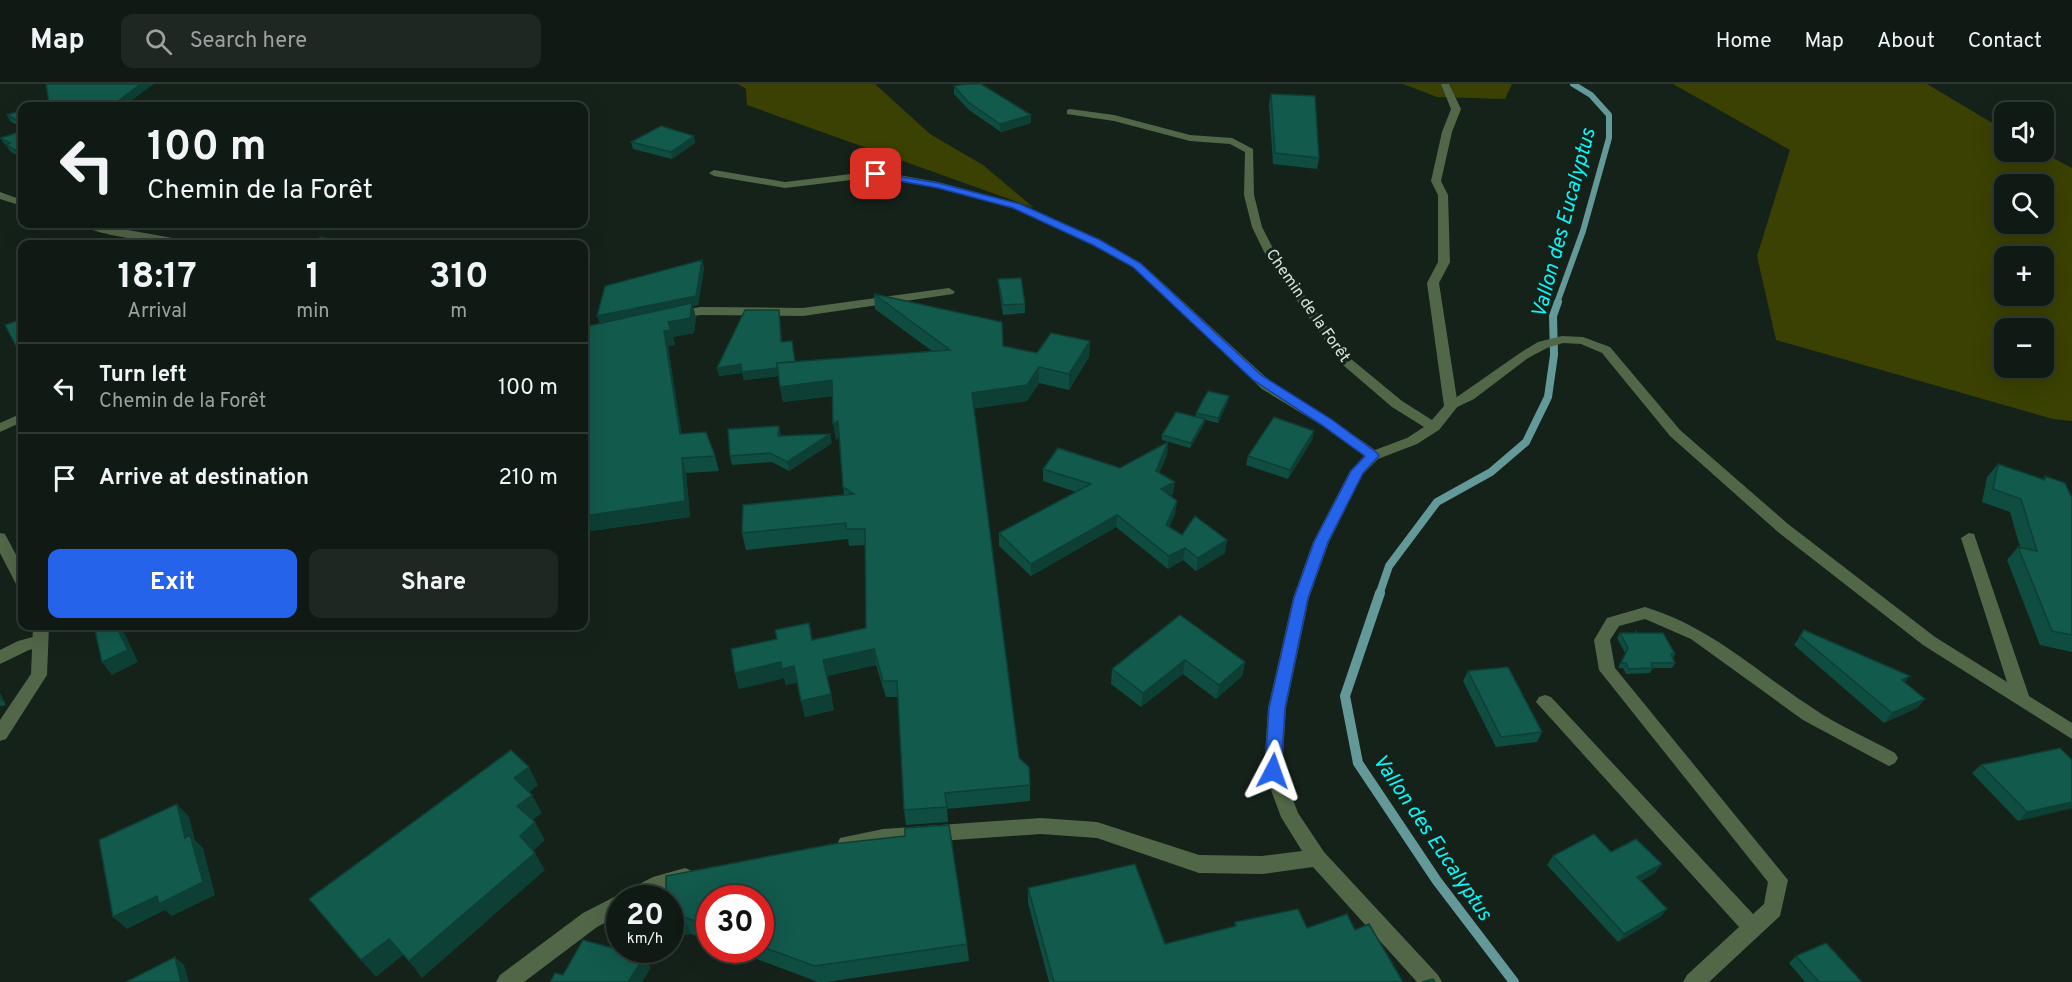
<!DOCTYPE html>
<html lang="en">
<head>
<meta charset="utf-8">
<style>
	body { margin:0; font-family:Overpass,sans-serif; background:#1e2722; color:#f1f3f6; height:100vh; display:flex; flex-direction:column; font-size:22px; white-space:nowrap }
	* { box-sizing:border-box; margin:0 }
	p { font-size:20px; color:#9ca1a0 }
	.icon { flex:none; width:33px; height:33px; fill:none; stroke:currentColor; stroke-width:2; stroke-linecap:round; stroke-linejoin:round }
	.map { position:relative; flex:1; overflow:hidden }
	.panel { position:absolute; left:18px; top:156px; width:570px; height:390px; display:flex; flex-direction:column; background:#101a14; border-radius:12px; box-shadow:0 6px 24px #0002,0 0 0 2px #303834 }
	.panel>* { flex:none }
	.top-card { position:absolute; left:18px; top:18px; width:570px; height:126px; border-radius:12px; box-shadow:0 6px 24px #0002,0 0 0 2px #303834; background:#101a14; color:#f1f3f6; overflow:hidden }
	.controls { position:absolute; left:1994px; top:18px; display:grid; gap:12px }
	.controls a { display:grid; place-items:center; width:60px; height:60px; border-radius:12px; background:#101a14; box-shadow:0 6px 24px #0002,0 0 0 2px #303834; font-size:30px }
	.speed { position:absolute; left:606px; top:801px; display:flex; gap:12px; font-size:30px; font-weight:700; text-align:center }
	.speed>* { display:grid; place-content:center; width:78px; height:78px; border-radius:50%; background:#101a14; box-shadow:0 6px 24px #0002,0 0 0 2px #303834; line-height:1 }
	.speed small { font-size:15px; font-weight:400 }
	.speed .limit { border:9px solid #d22; background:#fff; color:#111 }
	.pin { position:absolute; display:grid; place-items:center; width:51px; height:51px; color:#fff; margin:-26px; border-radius:12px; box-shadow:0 3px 9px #0006 }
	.me { position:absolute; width:66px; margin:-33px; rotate:4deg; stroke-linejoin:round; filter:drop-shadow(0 0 4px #0008) }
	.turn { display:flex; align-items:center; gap:21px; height:126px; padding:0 30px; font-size:27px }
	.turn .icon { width:78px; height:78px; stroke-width:2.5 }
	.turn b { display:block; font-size:42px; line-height:51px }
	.eta { display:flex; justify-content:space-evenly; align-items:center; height:102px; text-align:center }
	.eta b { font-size:36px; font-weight:700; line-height:42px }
	.primary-button { display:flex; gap:12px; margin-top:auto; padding:12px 30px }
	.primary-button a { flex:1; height:69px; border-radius:12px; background:#2563eb; color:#fff; font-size:24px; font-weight:700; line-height:69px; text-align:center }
	.primary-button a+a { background:#1e2722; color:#f1f3f6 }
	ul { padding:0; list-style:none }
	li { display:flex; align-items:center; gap:18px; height:90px; padding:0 30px; border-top:2px solid #303834 }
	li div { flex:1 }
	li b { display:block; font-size:22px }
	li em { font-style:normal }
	header { display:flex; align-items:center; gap:36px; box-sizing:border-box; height:84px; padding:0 30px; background:#101a14; border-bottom:2px solid #303834 }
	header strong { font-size:28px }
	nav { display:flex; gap:33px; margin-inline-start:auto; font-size:21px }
	.search { width:420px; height:54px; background:#1e2722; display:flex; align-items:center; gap:15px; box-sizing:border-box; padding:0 21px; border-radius:12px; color:#9ca1a0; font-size:22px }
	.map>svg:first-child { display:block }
	.green { fill:#3a4102; fill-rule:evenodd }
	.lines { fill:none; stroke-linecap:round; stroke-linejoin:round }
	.stream-far2 { stroke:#639998; stroke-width:6 }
	.stream-far1 { stroke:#639998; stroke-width:8 }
	.stream { stroke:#639998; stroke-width:10 }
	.service { fill:#526748; fill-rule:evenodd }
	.minor { fill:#526748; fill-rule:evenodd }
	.wall { fill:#0f4d41 }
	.shaded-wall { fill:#0d3f35 }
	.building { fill:#125a4c; stroke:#0d3f35; stroke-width:1.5 }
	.route { fill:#2563eb; stroke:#184099; stroke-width:1.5 }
	.labels { text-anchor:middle; stroke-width:6; stroke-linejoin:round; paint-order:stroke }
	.far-street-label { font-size:16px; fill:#dae3dd; stroke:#15221a }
	.water-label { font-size:21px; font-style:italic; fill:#0af7fa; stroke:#15221a }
</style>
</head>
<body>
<header>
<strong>Map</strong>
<div class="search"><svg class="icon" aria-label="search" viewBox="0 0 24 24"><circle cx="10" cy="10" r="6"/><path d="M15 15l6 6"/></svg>Search here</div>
<nav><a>Home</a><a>Map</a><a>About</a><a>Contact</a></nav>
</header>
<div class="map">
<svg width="2072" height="898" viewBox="0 0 2072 898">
	<rect width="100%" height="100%" fill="#15221a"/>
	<!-- green -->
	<path class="green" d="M738 0H875L930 50 983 81 1034 124 747 21 746 5Z
		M1403 0H1512L1505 15 1437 13Z
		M1673 0H1927L2004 46V68H2042L2072 84V337L2053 335 1776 256 1757 172 1790 66ZM2004 100H2043V140H2004ZM2004 172H2043V212H2004ZM2004 244H2043V284H2004Z"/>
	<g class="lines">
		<!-- stream-far2 -->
		<path class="stream-far2" d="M1557 219 1583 147 1609 54V31L1591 11 1573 0"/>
		<!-- stream-far1 -->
		<path class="stream-far1" d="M1379 511 1389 482 1437 418 1491 388 1526 358 1548 313 1554 271 1553 232 1558 218"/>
		<!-- stream -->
		<path class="stream" d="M1380 509 1345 612 1358 679 1437 797 1514 898"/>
		<!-- service -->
		<path class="service" d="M1441 0H1449L1461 25 1452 48 1441 97 1448 111 1443 114 1439 113 1431 97 1442 48 1451 25Z
			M949 204 955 208 953 210 803 232 700 231 674 236 668 232 670 229 700 223 803 224Z
			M1562 252 1583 253 1610 263 1680 346 1788 440 1935 553 2007 598 1961 454 1969 449 1974 450 2029 612 2072 639V655L1923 561 1778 448 1670 352 1602 269 1581 260 1563 259 1547 264 1528 274 1474 315 1451 326 1444 322 1520 269 1538 258Z
			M1645 523C1711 543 1757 588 1814 625 1839 642 1868 654 1895 669L1898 674 1895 679 1889 682 1883 679 1803 636 1691 555 1645 535 1619 542 1610 556 1615 584 1788 796 1780 832 1709 898H1683L1687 891 1739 843 1536 618 1539 613 1545 611 1551 613 1753 830 1764 820 1768 798 1599 586 1594 556 1607 534Z
			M40 551 46 553 48 557 46 561 29 566 0 580V566L18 557Z"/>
		<!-- minor -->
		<path class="minor" d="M1070 25 1114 31 1190 51 1232 54 1253 65 1254 111 1262 143 1280 178 1351 275 1402 317 1432 336 1444 322 1427 199 1438 178V111L1443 108 1448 111 1450 178 1439 199 1458 322 1439 346 1417 360 1378 375 1363 390 1329 458 1309 514 1286 624 1282 687 1298 729 1324 768 1438 891 1442 898H1417L1313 783 1262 790 1199 789 1097 754 1041 750 883 761 847 769 840 766 837 760 840 754 883 745 1041 734 1097 738 1199 771 1262 772 1302 767 1281 733 1264 687 1268 624 1293 514 1313 458 1350 387 1364 372 1321 341 1262 305 1133 183 1092 160 1013 124 937 104 876 93 785 104 714 92 709 89 714 86 785 98 876 87 938 98 1021 120 1100 156 1141 179 1272 299 1331 335 1375 366 1407 354 1424 343 1392 323 1343 281 1269 178 1252 143 1244 111 1245 68 1230 60 1190 57 1114 37 1067 30V26Z
			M0 108 22 116V122L0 115Z
			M80 140H95L189 157 195 160C175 162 94 152 80 140Z
			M22 329V338L0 348V339Z
			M0 449 5 450 22 482V502L16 500 0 469Z
			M33 542H49L47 591 6 655 0 657V636L31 590Z
			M685 784 692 787 695 793 692 799 663 807 649 814H620V831L597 843 524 898H496L500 891 583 829 653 793Z"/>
	</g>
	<!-- wall -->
	<path class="wall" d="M954 2 1031 39 1001 48 969 26 954 10Z
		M1271 10 1319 74 1317 85 1273 80 1269 20Z
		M22 26V43L11 38 7 31Z
		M22 47V74L11 68 0 54Z
		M631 58 695 59 672 75 633 65Z
		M702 176 704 185 698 221 693 222 696 234 694 249 673 253 675 261 668 262 681 350 715 372 719 387 686 389 690 433 584 448V243L600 239Z
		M998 195 1025 220V229L1003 231 999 205Z
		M874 210 1003 262 1037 269 1090 257 1089 273 1069 306 1039 299 1027 317 974 324 1019 674 1030 701V717L947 725 948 738 906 741 904 726 898 613H886L876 581 827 592 834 626 805 633 797 598 786 601 784 594 739 605 735 589 812 556 866 544 865 461 849 462 848 455 746 466 742 449 844 411 839 353 836 356 833 312 783 318 778 292 744 296 742 289 719 292 779 226 782 258 795 278 932 267 875 225Z
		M1229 312 1228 317 1218 339 1205 336 1204 340 1190 364 1162 356V351L1196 333V329Z
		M1314 347 1312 356 1288 395 1246 381 1248 372Z
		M781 351V352L832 359 789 387 772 378 732 381 730 372Z
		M1168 358 1167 371 1159 389 1173 410 1170 412 1177 417 1175 430 1169 443 1182 451 1227 456 1225 469 1196 487 1183 476 1168 485 1116 443 1031 492 999 462V449L1076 408 1043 397V385L1120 384Z
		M1998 380 2043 395 2045 392 2072 412V568L2040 561 2007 476 2018 463H2020L2010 428 1982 418 1987 393Z
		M1180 531 1245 578 1242 592 1216 615 1183 590 1141 623 1111 600 1112 585Z
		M1804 546 1925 615 1917 624 1884 639 1794 561Z
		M1620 549H1637L1675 570 1673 574 1675 579 1672 584H1653L1650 589 1626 590 1623 584H1618L1625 569 1617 554Z
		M1468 587 1542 648 1537 658 1496 663 1463 597Z
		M0 609 6 621 0 622Z
		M2072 676V724L2018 737 1972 689 1981 681Z
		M949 741 967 860 969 877 826 898H818L733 866H760V814H710V857L691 850 675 853 670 844V814H666V792L833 760 905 752V744Z
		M1611 768 1655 789 1641 797 1667 825 1660 833 1618 858 1547 781 1553 772Z
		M1028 804 1165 860 1234 843 1235 838 1307 844 1355 846 1403 898H1049L1028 819Z
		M1796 872 1862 898H1805L1789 879Z"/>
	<!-- shaded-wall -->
	<path class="shaded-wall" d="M141 0H154L124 22H111Z
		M1031 31V39L1001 48 1000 40Z
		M694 52 695 59 672 75 671 68Z
		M702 176 704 185 698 221 693 222 696 234 694 249 673 253 675 261 668 262 684 365 680 350 664 247 668 238 600 241 597 232Z
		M1090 257 1089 273 1069 306V290Z
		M22 262V271L17 264Z
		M741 280 796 282 797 290 744 296 742 289 719 292 717 284Z
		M1039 283V299L1027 317 973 325 972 309Z
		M832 296 835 311 783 318 780 303Z
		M1229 312 1228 317 1218 339V334Z
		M1205 335 1204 340 1190 364 1191 359Z
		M838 337 841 353 836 356 833 340Z
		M779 342 781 351 780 361 778 352Z
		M1314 347 1312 356 1288 395 1290 386Z
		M830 350 832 359 789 387 787 378Z
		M1168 358 1167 371 1155 399 1156 387Z
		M682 374 686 389 690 433 584 448V432Z
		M1175 398 1173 410 1160 418 1161 405Z
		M1177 417 1175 430 1164 454 1166 441Z
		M1117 431 1116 443 1031 492V480Z
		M1227 456 1225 469 1196 487 1198 474Z
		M1185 464 1183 476 1168 485 1169 472Z
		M116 542H123H121L138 578 112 591 102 578Z
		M874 565 876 581 826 592 823 576Z
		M1185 576 1183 590 1141 623 1143 609Z
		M781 578 794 582 798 598 786 601 784 594 739 605 735 589Z
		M1245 578 1242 592 1216 615 1219 601Z
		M1910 592 1902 602V596Z
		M0 609 6 621 0 615Z
		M831 610 834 626 805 633 801 617Z
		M1925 615 1917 624 1884 639 1892 629Z
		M529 683 538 701 525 712 514 694Z
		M532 711 542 729 527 740 517 722Z
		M2072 718V724L2018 737 2027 728Z
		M177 720 189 733 195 756 203 764 215 811 172 832 165 826 127 845 113 833 185 754Z
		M535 738 545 756 531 769 520 752Z
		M535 769 545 786 422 894 409 877Z
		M1662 780 1655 789 1631 802 1637 793Z
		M1667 825 1660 833 1618 858 1624 850Z
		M684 833 691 850 675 853 670 844V836Z
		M389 855 403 871 376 893 361 876Z
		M645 872 651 884 642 898H628Z
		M175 873 184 881 189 898H181Z"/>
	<!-- building -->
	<path class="building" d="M46 0H141L111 22H37L49 19Z
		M966 0H981L1031 31 1000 40 968 18 954 2Z
		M1271 10 1315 12 1319 74 1275 69Z
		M22 26V39L7 31Z
		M661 42 694 52 671 68 631 58Z
		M22 47V70L6 61 10 59 0 54Z
		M321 153 341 160H308Z
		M702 176 696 212 597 232 605 202Z
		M1021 194 1025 220 1003 221 998 195Z
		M874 210 1002 238 1003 262 1037 269 1051 249 1090 257 1069 290 1039 283 1027 301 972 309 1019 674 1029 683 1030 701 945 709 947 723 904 726 897 597H883L874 565 823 576 831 610 801 617 794 582 782 585 781 578 735 589 731 565 777 555 775 546 809 539 812 556 866 544 865 445H846V439L742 449 743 421 854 410 843 403 838 337 833 340 832 296 780 303 777 279 950 266Z
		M692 219 690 234 668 238 671 246 664 247 680 350 706 348 715 372 682 374 685 417 584 432V243Z
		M745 226H779L781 258 792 257 795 278 777 279V284L742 288 741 280 717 284Z
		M22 235V262L17 264 5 241Z
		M1208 307 1229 312 1218 334 1196 329Z
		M1176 328 1205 335 1191 359 1162 351Z
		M1274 333 1314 347 1290 386 1248 372Z
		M779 342 778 352 830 350 787 378 770 369 730 372 728 345Z
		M1168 358 1156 387 1175 398 1161 405 1177 417 1166 441 1182 451 1195 432 1227 456 1198 474 1185 464 1169 472 1117 431 1031 480 999 449 1091 400 1043 385 1058 364 1120 384Z
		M1998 380 2045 396V392L2065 399 2071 412H2072V551L2052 547 2018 463 2037 467 2021 415 1993 405Z
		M1180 531 1245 578 1219 601 1185 576 1143 609 1112 585Z
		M94 542H116L128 566 102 578Z
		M1804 546 1910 592 1902 596 1925 615 1892 629 1800 552Z
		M1636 547 1637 549H1663L1675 570H1671L1675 579H1651L1653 584 1629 585 1626 579H1621L1628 564 1620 549H1635Z
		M1508 583 1542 648 1501 653 1468 587Z
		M2060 664 2072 676V718L2027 728 1981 681Z
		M511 666 529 683 514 694 532 711 517 722 535 738 520 752 535 769 409 877 389 855 361 876 309 815Z
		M177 720 185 754 190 751 203 798 159 820 157 812 113 833 99 756Z
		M949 741 967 860 815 882 760 862V814H710V842L684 833 670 836V814H666V792L833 760 905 752V744Z
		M1594 750 1611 768 1636 755 1662 780 1637 793 1667 825 1624 850 1553 772Z
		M1135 780 1165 860 1236 842 1235 838 1298 825 1307 844 1347 830 1355 846 1369 840 1403 898H1054L1028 804Z
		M583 856 620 866 645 872 628 898H550L555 889 563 891Z
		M1826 859 1862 898H1819L1796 872Z
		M175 873 181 898H126Z
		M1433 895 1435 898H1422Z"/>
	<!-- route -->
	<path class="route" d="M872 88 938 99 1020 120 1100 156 1140 179 1261 291 1331 335 1377 369 1379 372 1363 389 1328 458 1308 514 1285 624 1281 687 1279 692 1273 694 1267 692 1265 687 1269 624 1294 514 1314 458 1351 387 1365 372 1322 341 1253 296 1133 183 1093 161 1013 124 938 104 872 92Z"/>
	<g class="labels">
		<!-- far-street labels -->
		<g class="far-street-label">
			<text transform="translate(1309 221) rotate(55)" y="6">Chemin de la Forêt</text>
		</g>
		<!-- water labels -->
		<g class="water-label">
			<text transform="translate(1563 139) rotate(-75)" y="7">Vallon des Eucalyptus</text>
			<text transform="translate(1433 753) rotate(56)" y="7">Vallon des Eucalyptus</text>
		</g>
	</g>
</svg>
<div class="controls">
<a><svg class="icon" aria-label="sound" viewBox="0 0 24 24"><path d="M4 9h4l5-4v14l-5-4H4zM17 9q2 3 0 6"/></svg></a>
<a><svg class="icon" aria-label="search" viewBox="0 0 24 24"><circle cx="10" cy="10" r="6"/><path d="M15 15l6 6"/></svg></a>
<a>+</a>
<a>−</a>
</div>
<div class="speed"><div>20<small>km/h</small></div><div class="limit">30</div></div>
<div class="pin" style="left:876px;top:90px;background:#d93025"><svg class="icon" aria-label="arrive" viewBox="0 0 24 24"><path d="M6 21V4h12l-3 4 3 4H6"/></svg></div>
<svg class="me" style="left:1273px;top:687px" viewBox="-20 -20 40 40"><path d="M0-17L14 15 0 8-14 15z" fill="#2563eb" stroke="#fff" stroke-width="4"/></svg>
<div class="top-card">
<div class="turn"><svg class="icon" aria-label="left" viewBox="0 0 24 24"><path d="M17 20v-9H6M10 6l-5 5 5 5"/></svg><div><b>100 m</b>Chemin de la Forêt</div></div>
</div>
<section class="panel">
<div class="eta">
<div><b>18:17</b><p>Arrival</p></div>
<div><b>1</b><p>min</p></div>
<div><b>310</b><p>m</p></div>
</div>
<ul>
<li><svg class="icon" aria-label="left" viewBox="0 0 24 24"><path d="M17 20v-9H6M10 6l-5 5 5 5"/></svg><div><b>Turn left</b><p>Chemin de la Forêt</p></div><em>100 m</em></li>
<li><svg class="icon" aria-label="arrive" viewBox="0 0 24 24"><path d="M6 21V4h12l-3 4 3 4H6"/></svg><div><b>Arrive at destination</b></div><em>210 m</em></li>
</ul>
<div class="primary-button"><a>Exit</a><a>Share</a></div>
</section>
</div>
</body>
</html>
